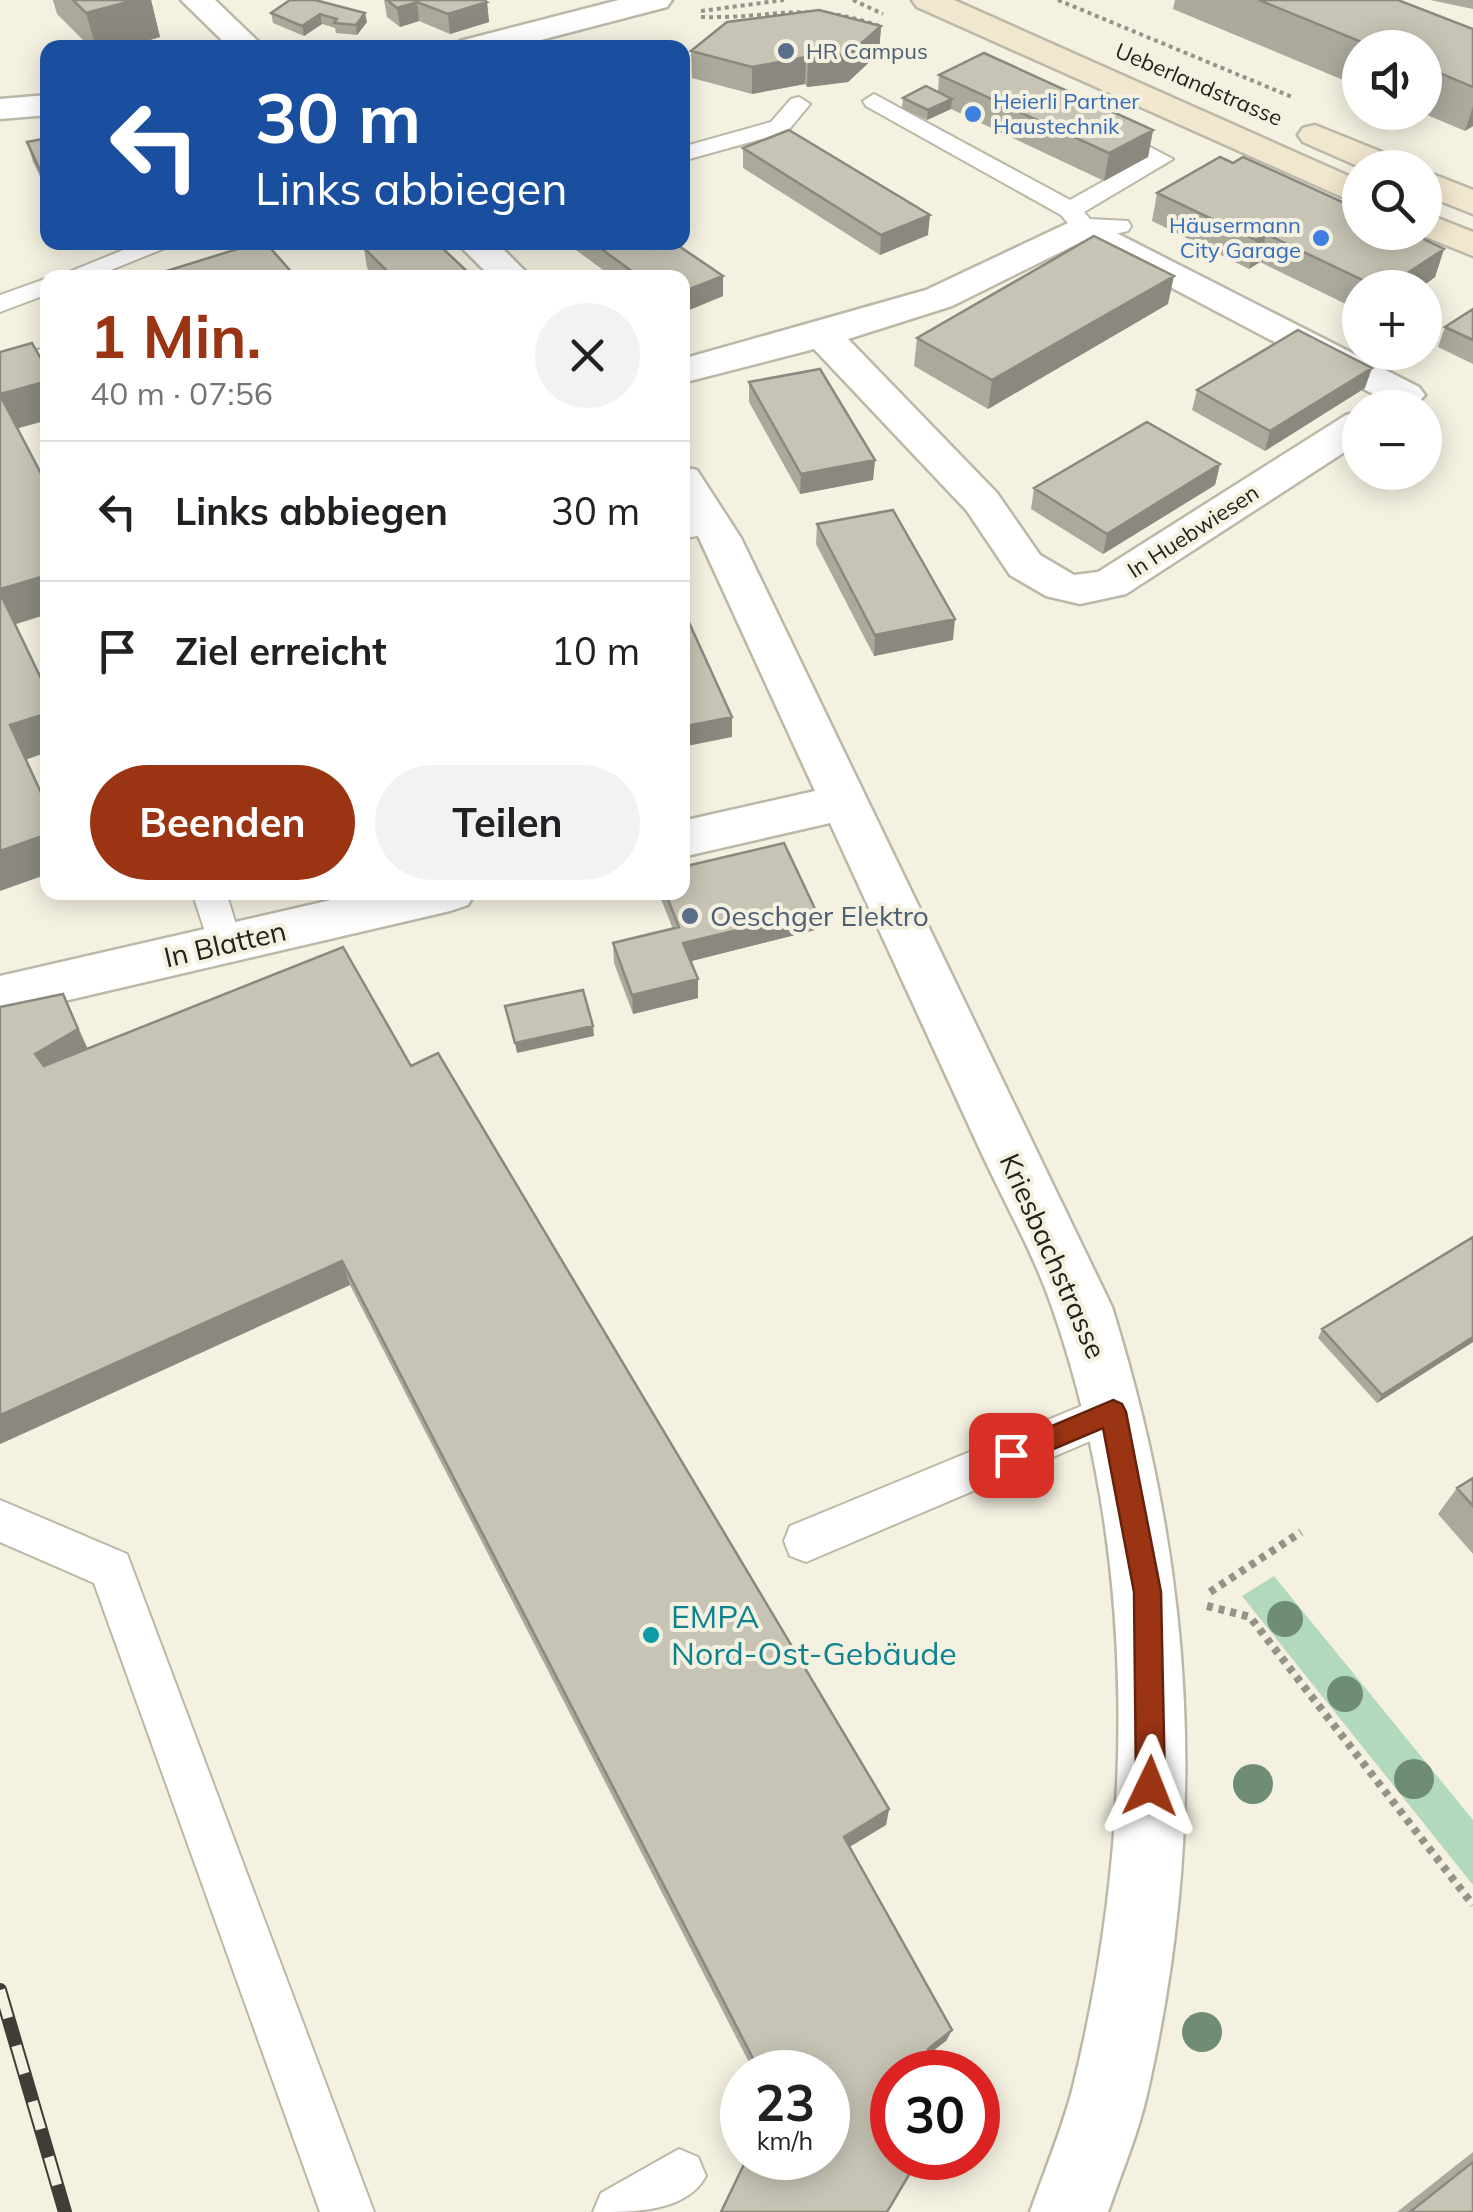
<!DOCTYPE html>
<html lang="de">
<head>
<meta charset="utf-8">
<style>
	body { margin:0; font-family:Mulish,sans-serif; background:#f2f2f2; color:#202124; height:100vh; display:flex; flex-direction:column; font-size:38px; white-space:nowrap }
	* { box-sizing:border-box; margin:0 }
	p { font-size:32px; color:#757577 }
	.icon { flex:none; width:55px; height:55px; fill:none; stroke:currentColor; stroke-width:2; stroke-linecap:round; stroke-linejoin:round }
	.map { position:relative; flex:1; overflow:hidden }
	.sheet { position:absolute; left:40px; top:270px; width:650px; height:630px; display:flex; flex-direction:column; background:#fff; border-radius:20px; box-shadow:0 5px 25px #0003 }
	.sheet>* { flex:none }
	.banner { position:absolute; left:40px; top:40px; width:650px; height:210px; border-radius:20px; box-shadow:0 5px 25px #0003; background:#1a4fa0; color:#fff; overflow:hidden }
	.tools { position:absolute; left:1342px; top:30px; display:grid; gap:20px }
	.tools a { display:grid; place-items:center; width:100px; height:100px; border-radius:50%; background:#fff; box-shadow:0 5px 25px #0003; font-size:50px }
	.speed { position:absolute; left:720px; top:2050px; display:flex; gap:20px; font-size:50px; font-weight:700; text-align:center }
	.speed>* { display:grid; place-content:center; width:130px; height:130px; border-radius:50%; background:#fff; box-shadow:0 5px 25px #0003; line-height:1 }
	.speed small { font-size:25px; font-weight:400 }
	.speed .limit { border:15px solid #d22; background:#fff; color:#111 }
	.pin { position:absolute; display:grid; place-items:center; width:85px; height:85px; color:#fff; margin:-42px; border-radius:20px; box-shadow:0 5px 15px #0006 }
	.me { position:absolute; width:110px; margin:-55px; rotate:2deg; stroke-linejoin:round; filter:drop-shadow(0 0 8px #0008) }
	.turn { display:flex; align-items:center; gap:35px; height:210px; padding:0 50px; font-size:45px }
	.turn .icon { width:130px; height:130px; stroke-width:2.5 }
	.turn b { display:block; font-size:70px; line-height:85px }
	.round { display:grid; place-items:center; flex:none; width:105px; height:105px; border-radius:52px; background:#f2f2f2 }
	.summary { display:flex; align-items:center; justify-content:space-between; height:170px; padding:0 50px }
	h1 { font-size:60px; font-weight:700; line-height:75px; color:#9b3413 }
	.button { display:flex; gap:20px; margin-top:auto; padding:20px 50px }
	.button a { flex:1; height:115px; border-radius:60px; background:#9b3413; color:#fff; font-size:40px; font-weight:700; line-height:115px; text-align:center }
	.button a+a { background:#f2f2f2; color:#202124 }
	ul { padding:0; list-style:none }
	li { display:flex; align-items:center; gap:30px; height:140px; padding:0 50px; border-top:2px solid #e0e0e0 }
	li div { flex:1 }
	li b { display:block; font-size:38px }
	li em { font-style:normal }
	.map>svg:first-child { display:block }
	.green { fill:#b3d9bc }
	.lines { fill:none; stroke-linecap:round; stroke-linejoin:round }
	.service-casing { stroke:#bbb8a8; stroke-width:4 }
	.minor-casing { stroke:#bbb8a8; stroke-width:5 }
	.tertiary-casing { stroke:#bbb8a8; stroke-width:5 }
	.secondary-casing { stroke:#bbb8a8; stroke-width:5 }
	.path-far1 { stroke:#959387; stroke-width:4; stroke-dasharray:4 4; stroke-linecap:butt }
	.path { stroke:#959387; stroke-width:8; stroke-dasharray:6 6; stroke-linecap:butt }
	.service { fill:#fff; fill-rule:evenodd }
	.minor { fill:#fff; fill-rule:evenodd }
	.tertiary { fill:#fff; fill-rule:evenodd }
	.secondary { fill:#f1e6ce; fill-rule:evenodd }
	.rail-casing { stroke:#3f3e36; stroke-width:14 }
	.rail { stroke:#f4f1e1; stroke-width:10; stroke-dasharray:29; stroke-linecap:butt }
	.tree { fill:#6f8c74 }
	.wall { fill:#aba99c }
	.shaded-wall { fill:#8b897f }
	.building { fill:#c7c4b5; stroke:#8b897f; stroke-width:2.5 }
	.route { fill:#9b3413; stroke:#65220c; stroke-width:2.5 }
	.service-dot { fill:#5c6f8a; stroke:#f4f1e1; stroke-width:4 }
	.shop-dot { fill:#3f7fe0; stroke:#f4f1e1; stroke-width:4 }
	.culture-dot { fill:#0f9aa8; stroke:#f4f1e1; stroke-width:4 }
	.labels { text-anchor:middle; stroke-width:8; stroke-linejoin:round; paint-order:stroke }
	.far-service-label { font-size:22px; fill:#4e5e75; stroke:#f4f1e1; text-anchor:start }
	.far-street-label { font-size:22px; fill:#22211b; stroke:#f4f1e1 }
	.far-shop-label { font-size:22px; fill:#366cbe; stroke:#f4f1e1; text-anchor:start }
	.service-label { font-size:28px; fill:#4e5e75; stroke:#f4f1e1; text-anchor:start }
	.street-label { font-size:28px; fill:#22211b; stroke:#f4f1e1 }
	.near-culture-label { font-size:32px; fill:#0d838f; stroke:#f4f1e1; text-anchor:start }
</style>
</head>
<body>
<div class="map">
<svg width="1473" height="2212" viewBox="0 0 1473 2212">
	<rect width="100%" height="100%" fill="#f4f1e1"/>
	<!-- green -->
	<path class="green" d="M1274 1576 1473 1820V1885L1242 1596Z"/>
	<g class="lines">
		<!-- service casing -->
		<g class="service-casing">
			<path id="service" d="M874 94 1070 200 1143 159 1095 137V127H1111L1173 159 1084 212 1090 219 1128 221 1131 226 1128 231C1100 238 1078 238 1061 215L866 106 863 101Z
				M799 97 810 104 787 132 682 161V147L771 122 791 99Z
				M143 242H180L91 278H54Z
				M48 278V294L0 312V295Z
				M48 347V363L0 377V361Z
				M712 516 726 525 722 531 682 539V521Z
				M192 892H226L242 944 236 953 224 957 212 953Z
				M1113 1393 1128 1399 1134 1412 1128 1425 806 1562 790 1556 784 1541 790 1526Z
				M0 1500 127 1554 374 2212H320L94 1583 0 1542Z
				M679 2149 698 2157 706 2176C686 2212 636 2212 593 2212L601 2193Z"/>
		</g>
		<!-- minor casing -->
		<g class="minor-casing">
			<path id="minor" d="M181 0H215L265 48H230Z
				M1083 216 1419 387 1425 395 1413 408H1366L1377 396 1083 241 952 306 848 339 997 493 1040 555 1074 575 1098 572 1346 415 1360 412V442L1126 594 1080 604 1046 596 1010 575 967 511 814 349 682 383V359L926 290Z
				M456 242H496L532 278H492Z
				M682 467 697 470 741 538 1112 1307C1194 1570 1209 1819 1148 2090 1139 2132 1122 2171 1108 2212H1030C1044 2172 1061 2132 1072 2091 1135 1838 1139 1558 1053 1310 1035 1256 1005 1204 981 1152 931 1042 880 933 830 823L682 857V821L815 791 699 538 682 513Z
				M366 892H475L468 905 450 911 0 1016V976Z"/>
		</g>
		<!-- tertiary casing -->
		<g class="tertiary-casing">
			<path id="tertiary" d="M619 0H672L667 7 510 48H455L460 41Z
				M48 95V115L0 119V99Z"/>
		</g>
		<!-- secondary casing -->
		<g class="secondary-casing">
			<path id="secondary" d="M912 0H954L1360 181V205L917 7Z
				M1315 125 1404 161 1409 168H1362L1303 142 1298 135 1303 128Z
				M1425 171 1473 190V214L1425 195Z
				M1425 213 1473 232V256L1414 232H1425Z"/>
		</g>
		<!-- path-far1 -->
		<path class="path-far1" d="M853 0 883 14
			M1058 0 1292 97
			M701 11 784 0
			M701 17C774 19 807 0 879 26
			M403 48 427 43"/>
		<!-- path -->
		<path class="path" d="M1210 1592 1301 1532
			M1207 1606 1250 1617 1473 1905"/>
		<!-- service -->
		<use href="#service" class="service"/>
		<!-- minor -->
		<use href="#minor" class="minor"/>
		<!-- tertiary -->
		<use href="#tertiary" class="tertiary"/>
		<!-- secondary -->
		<use href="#secondary" class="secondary"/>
		<!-- rail casing -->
		<g class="rail-casing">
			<path id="rail" d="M0 1990 65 2212"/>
		</g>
		<!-- rail -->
		<use href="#rail" class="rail"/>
	</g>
	<!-- trees -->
	<g class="tree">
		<circle cx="1285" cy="1619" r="18"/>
		<circle cx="1345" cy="1694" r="18"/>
		<circle cx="1414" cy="1779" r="20"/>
		<circle cx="1253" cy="1784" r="20"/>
		<circle cx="1202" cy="2032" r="20"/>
	</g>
	<!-- wall -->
	<path class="wall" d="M53 0H151L160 37 123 48H91L57 14Z
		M290 0 367 22 357 35 336 33 335 28 322 24 304 36 273 23 271 13Z
		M384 0H484L487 2 489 22 450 34 419 21 400 27 387 17Z
		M1175 0H1398L1473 29V126L1465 131 1420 112H1425V48H1360V87L1173 9Z
		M1430 0H1473V9Z
		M881 26 879 53 848 82 807 87 805 84 752 94 692 78 691 51Z
		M939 75 1153 130 1148 157 1104 181 951 109 927 120 902 108 903 98 938 92Z
		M48 138V193L33 162 27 142Z
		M743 148 928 235 880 255 743 168Z
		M1157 193 1444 249 1435 277 1420 288H1360V311L1260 262 1249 269 1152 221Z
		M565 242H673L723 296 682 313V278H614Z
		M364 248 474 278H377L367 268Z
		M1168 304 988 409 914 366 917 338Z
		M1473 309V364L1438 347 1445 327Z
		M749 382 875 460 873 480 800 494 749 402Z
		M1365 388 1265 451 1192 410 1197 390Z
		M1220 464 1215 485 1103 554 1031 509 1034 488Z
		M817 524 953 640 874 656 816 544Z
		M658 892H682L815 930 690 961 698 998 633 1014 614 963 613 943 673 929Z
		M63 994 88 1049 411 1066 889 1809 886 1825 849 1847 952 2030 946 2041 828 2072H754L350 1285 0 1444Z
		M1473 1237V1342L1377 1403 1318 1338 1322 1329Z
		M1473 1478V1554L1438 1514 1457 1488Z
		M1473 2152V2212H1397Z"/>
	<!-- shaded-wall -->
	<path class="shaded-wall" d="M135 0H151L160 37 123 48H96L86 13Z
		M417 2 419 21 400 27 397 8Z
		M487 2 489 22 450 34 448 14Z
		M365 13 367 22 357 35 356 25Z
		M320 14 322 24 304 36 302 26Z
		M881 26 879 53 848 82 807 87 808 60Z
		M806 57 805 84 752 94V67Z
		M952 99 951 109 927 120 928 110Z
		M1473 106V126L1465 131Z
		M1153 130 1148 157 1104 181 1109 153Z
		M930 215 928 235 880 255 881 235Z
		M1266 234 1260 262 1249 269 1256 240Z
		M1444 249 1435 277 1420 288H1385Z
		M723 276V296L682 313V292Z
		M1174 276 1168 304 988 409 992 380Z
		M1372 368 1365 388 1265 451 1270 431Z
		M48 381V420L12 430 0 394Z
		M875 460 873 480 800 494 801 474Z
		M1220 464 1215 485 1103 554 1107 534Z
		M48 575V614L13 625 0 593V589Z
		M955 619 953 640 874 656 875 635Z
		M48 713V752L25 760 10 725Z
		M732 717V737L682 747V727Z
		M48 834V874L0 891V851Z
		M816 911 815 930 684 963 683 943Z
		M698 979V998L633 1014 632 995Z
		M63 994 90 1055 48 1080 35 1054Z
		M593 1026 594 1036 517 1053 515 1043Z
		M342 1261 350 1285 0 1444V1415Z
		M1473 1337V1342L1377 1403 1382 1395Z
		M889 1809 886 1825 841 1852 844 1837Z
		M952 2030 946 2041 923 2059 928 2049Z"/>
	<!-- building -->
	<path class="building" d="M73 0H135L86 13Z
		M290 0H315L365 13 356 25 334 23 337 19 320 14 302 26 271 13Z
		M387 0H484L487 2 448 14 417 2 397 8Z
		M1259 0H1398L1473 29V87L1425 67V48H1376Z
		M819 10 881 26 849 54 808 60 806 57 752 67 691 51 727 22Z
		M984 53 1153 130 1109 153 939 75Z
		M926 86 952 99 928 110 903 98Z
		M789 130 930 215 881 235 743 148Z
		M48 138V185H47L27 142Z
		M1220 157 1233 163 1243 157 1360 210V232H1409L1444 249 1385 288H1379L1266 234 1256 240 1157 193Z
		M1094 236 1174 276 992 380 917 338Z
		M260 242H265L295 276 144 278Z
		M380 242H436L474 278H394L364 248Z
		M592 242H673L723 276 682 292V278H641Z
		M1473 309V340L1445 327Z
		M1298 330 1372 368 1270 431 1197 390Z
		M32 343 48 371V381L0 394V352Z
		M820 369 875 460 801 474 749 382Z
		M0 395 48 487V575L0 589Z
		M1147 422 1220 464 1107 534 1034 488Z
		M893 510 955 619 875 635 817 524Z
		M0 593 48 693V713L10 725 48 808V834L0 851Z
		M682 607 732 717 682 727Z
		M784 843 816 911 683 943 698 979 632 995 613 943 679 927 665 892H682V867Z
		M343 947 411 1066 438 1053 889 1809 844 1837 952 2030 928 2049 940 2072H892V2158H919L887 2212H721L747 2158H828V2072H760L342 1261 0 1415V1007L63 994 78 1029 35 1054 44 1066Z
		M583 990 593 1026 515 1043 505 1006Z
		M1473 1237V1337L1382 1395 1322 1329Z
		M1473 1478V1506L1457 1488Z
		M1473 2162V2212H1410Z"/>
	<!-- route -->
	<path class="route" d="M1113 1400 1122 1404 1126 1412 1161 1592 1165 1786 1160 1796 1150 1800 1140 1796 1136 1786 1134 1592 1103 1428 1011 1467 1002 1463 998 1455 1002 1447Z"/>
	<!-- markers -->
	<g class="service-dot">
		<circle cx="786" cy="51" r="10"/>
		<circle cx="690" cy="916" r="10"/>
	</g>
	<g class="shop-dot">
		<circle cx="973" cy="114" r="10"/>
		<circle cx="1321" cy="238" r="10"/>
	</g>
	<circle class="culture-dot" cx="651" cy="1635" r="10"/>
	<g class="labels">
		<!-- far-service labels -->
		<g class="far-service-label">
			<text x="806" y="59">HR Campus</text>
		</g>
		<!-- far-street labels -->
		<g class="far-street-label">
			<text transform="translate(1199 84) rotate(23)" y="8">Ueberlandstrasse</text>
			<text transform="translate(1193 531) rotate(-33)" y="8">In Huebwiesen</text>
		</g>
		<!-- far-shop labels -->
		<g class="far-shop-label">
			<text x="993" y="109">Heierli Partner<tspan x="993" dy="25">Haustechnik</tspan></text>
			<text x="1301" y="233" text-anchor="end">Häusermann<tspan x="1301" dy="25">City Garage</tspan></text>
		</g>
		<!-- service labels -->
		<g class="service-label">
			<text x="710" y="926">Oeschger Elektro</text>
		</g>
		<!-- street labels -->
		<g class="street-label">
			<text transform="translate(225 944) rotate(-13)" y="10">In Blatten</text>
			<text transform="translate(1053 1256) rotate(66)" y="10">Kriesbachstrasse</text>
		</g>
		<!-- near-culture labels -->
		<g class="near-culture-label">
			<text x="671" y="1628">EMPA<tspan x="671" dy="37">Nord-Ost-Gebäude</tspan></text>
		</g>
	</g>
</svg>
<div class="tools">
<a><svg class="icon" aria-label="sound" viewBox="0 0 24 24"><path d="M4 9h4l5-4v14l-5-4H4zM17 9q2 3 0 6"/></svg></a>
<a><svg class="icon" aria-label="search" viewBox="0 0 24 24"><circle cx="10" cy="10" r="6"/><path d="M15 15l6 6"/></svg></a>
<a>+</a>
<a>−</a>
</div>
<div class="speed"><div>23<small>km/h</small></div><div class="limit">30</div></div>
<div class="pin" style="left:1011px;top:1455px;background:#d93025"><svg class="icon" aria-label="arrive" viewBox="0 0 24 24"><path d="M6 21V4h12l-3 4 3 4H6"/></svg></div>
<svg class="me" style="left:1150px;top:1786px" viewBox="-20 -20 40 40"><path d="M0-17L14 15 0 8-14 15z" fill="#9b3413" stroke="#fff" stroke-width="4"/></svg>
<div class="banner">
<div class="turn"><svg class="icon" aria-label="left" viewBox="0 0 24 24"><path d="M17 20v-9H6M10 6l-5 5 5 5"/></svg><div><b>30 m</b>Links abbiegen</div></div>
</div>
<section class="sheet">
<div class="summary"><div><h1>1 Min.</h1><p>40 m · 07:56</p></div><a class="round"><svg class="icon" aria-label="close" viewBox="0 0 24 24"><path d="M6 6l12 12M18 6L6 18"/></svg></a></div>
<ul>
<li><svg class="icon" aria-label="left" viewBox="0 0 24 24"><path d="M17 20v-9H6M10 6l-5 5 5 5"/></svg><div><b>Links abbiegen</b></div><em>30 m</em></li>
<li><svg class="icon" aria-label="arrive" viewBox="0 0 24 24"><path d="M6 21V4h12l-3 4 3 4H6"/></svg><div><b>Ziel erreicht</b></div><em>10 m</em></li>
</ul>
<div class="button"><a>Beenden</a><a>Teilen</a></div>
</section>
</div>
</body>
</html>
